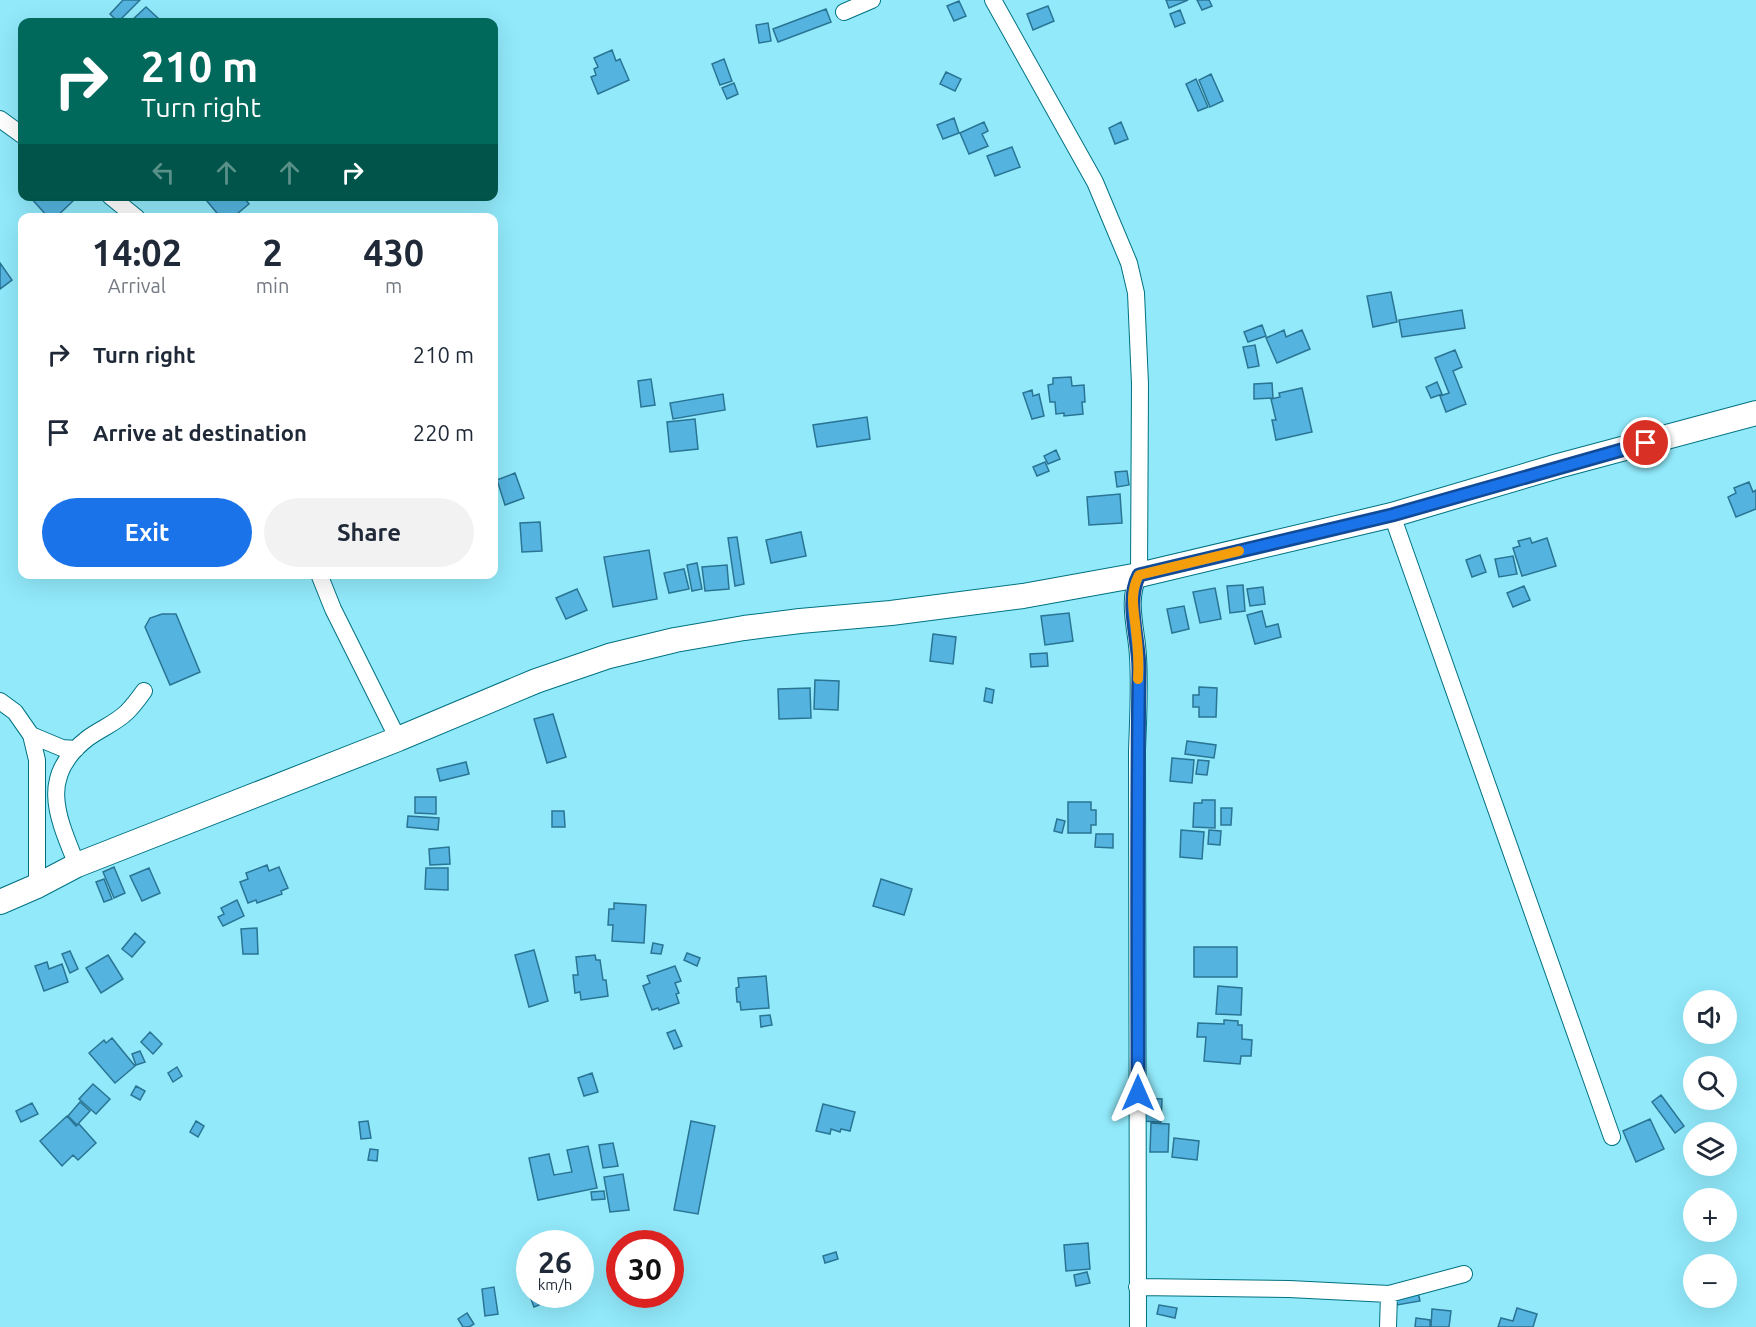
<!DOCTYPE html>
<html lang="en">
<head>
<meta charset="utf-8">
<style>
	body { margin:0; font-family:Ubuntu,sans-serif; background:#f2f2f3; color:#1f2937; height:100vh; display:flex; flex-direction:column; font-size:22px; white-space:nowrap }
	* { box-sizing:border-box; margin:0 }
	p { font-size:20px; color:#747a83 }
	.icon { flex:none; width:33px; height:33px; fill:none; stroke:currentColor; stroke-width:2; stroke-linecap:round; stroke-linejoin:round }
	.map { position:relative; flex:1; overflow:hidden }
	.panel { position:absolute; left:18px; top:213px; width:480px; height:366px; display:flex; flex-direction:column; background:#fff; border-radius:12px; box-shadow:0 6px 24px #0002 }
	.panel>* { flex:none }
	.banner { position:absolute; left:18px; top:18px; width:480px; height:183px; border-radius:12px; box-shadow:0 6px 24px #0002; background:#00695c; color:#fff; overflow:hidden }
	.buttons { position:absolute; left:1683px; top:990px; display:grid; gap:12px }
	.buttons a { display:grid; place-items:center; width:54px; height:54px; border-radius:50%; background:#fff; box-shadow:0 6px 24px #0002; font-size:30px }
	.speed { position:absolute; left:516px; top:1230px; display:flex; gap:12px; font-size:30px; font-weight:700; text-align:center }
	.speed>* { display:grid; place-content:center; width:78px; height:78px; border-radius:50%; background:#fff; box-shadow:0 6px 24px #0002; line-height:1 }
	.speed small { font-size:15px; font-weight:400 }
	.speed .limit { border:9px solid #d22; background:#fff; color:#111 }
	.pin { position:absolute; display:grid; place-items:center; width:51px; height:51px; color:#fff; margin:-26px; border:3px solid #fff; border-radius:50%; box-shadow:0 2px 6px #0007 }
	.me { position:absolute; width:66px; margin:-33px; rotate:0deg; stroke-linejoin:round; filter:drop-shadow(0 0 4px #0008) }
	.turn { display:flex; align-items:center; gap:21px; height:126px; padding:0 24px; font-size:27px }
	.turn .icon { width:78px; height:78px; stroke-width:2.5 }
	.turn b { display:block; font-size:42px; line-height:51px }
	.lanes { display:flex; align-items:center; height:57px; padding:0 24px; background:#0003; justify-content:center; gap:30px; direction:ltr }
	.lanes .off { opacity:.35 }
	.eta { display:flex; justify-content:space-evenly; align-items:center; height:102px; text-align:center }
	.eta b { font-size:36px; font-weight:600; line-height:42px }
	.cta { display:flex; gap:12px; margin-top:auto; padding:12px 24px }
	.cta a { flex:1; height:69px; border-radius:36px; background:#1a73e8; color:#fff; font-size:24px; font-weight:600; line-height:69px; text-align:center }
	.cta a+a { background:#f2f2f3; color:#1f2937 }
	ul { padding:0; list-style:none }
	li { display:flex; align-items:center; gap:18px; height:78px; padding:0 24px }
	li div { flex:1 }
	li b { display:block; font-size:22px }
	li em { font-style:normal }
	.map>svg:first-child { display:block }
	.building { fill:#54b4df; stroke:#2a7494; stroke-width:1.5 }
	.lines { fill:none; stroke-linecap:round; stroke-linejoin:round }
	.street-casing { stroke:#017281; stroke-width:18 }
	.secondary-casing { stroke:#017281; stroke-width:26 }
	.street { stroke:#fff; stroke-width:16 }
	.secondary { stroke:#fff; stroke-width:24 }
	.route-casing { stroke:#114b97; stroke-width:15 }
	.route { stroke:#1a73e8; stroke-width:10 }
	.slow { stroke:#f59e0b; stroke-width:10 }
</style>
</head>
<body>
<div class="map">
<svg width="1756" height="1327" viewBox="0 0 1756 1327">
	<rect width="100%" height="100%" fill="#91e9fa"/>
	<!-- building -->
	<path class="building" d="M123 0H140L118 22 110 14Z
		M1166 0H1188L1169 8Z
		M1197 0H1209L1212 6 1202 10Z
		M959 1 966 16 954 21 947 6Z
		M1048 6 1054 21 1033 30 1027 14Z
		M146 7 159 19 156 22H130Z
		M826 9 831 22 778 42 773 29Z
		M1180 10 1185 23 1175 27 1170 14Z
		M768 23 771 41 759 43 756 25Z
		M612 50 616 61 620 59 629 80 598 94 591 77 596 75 594 69 598 67 594 58Z
		M724 59 732 81 720 85 712 64Z
		M946 72 961 79 955 91 940 84Z
		M1211 74 1223 101 1210 107 1199 80Z
		M1196 79 1208 107 1198 111 1186 84Z
		M734 83 738 94 727 99 722 88Z
		M954 118 959 133 943 139 937 125Z
		M984 122 988 131 982 134 988 146 969 154 960 133Z
		M1121 122 1128 139 1115 144 1109 128Z
		M1012 147 1020 167 995 176 987 156Z
		M29 196H69L73 201 55 218H49Z
		M213 196H243L249 204 232 218H221L207 201Z
		M0 263 12 280 0 289Z
		M1391 292 1397 322 1373 327 1367 296Z
		M1462 310 1465 328 1402 337 1399 320Z
		M1262 325 1266 336 1248 342 1244 332Z
		M1284 330 1286 337 1302 330 1310 349 1277 363 1266 338Z
		M1255 345 1259 366 1248 368 1243 347Z
		M1455 350 1462 367 1453 371 1466 404 1446 412 1440 396 1449 393 1435 358Z
		M1071 377 1072 386 1084 385 1085 402H1082L1083 414 1064 416V413L1056 414 1055 402H1050L1048 385 1053 384V378Z
		M651 379 655 405 641 407 638 381Z
		M1437 382 1442 394 1431 398 1426 387Z
		M1272 383 1273 398 1254 399V384Z
		M1302 388 1312 432 1276 440 1272 420H1276L1271 399 1280 397 1279 393Z
		M1032 390 1033 396 1039 394 1044 416 1032 419 1023 393Z
		M723 394 725 410 673 419 670 403Z
		M867 417 870 439 817 447 813 425Z
		M695 419 698 449 670 452 667 422Z
		M1056 450 1060 459 1048 464 1044 456Z
		M1045 462 1049 471 1037 476 1033 467Z
		M1127 471 1129 485 1117 487 1115 472Z
		M515 473 524 498 505 505 497 480Z
		M1749 482 1753 492 1756 490V509L1736 517 1728 497 1736 493 1734 488Z
		M1120 494 1122 523 1089 525 1087 497Z
		M540 522 542 551 522 552 520 523Z
		M801 532 806 556 771 563 766 540Z
		M737 537 744 584 735 586 728 538Z
		M1530 538 1532 543 1547 538 1556 566 1522 576 1513 548 1520 546 1518 541Z
		M649 550 657 599 613 607 604 557Z
		M1480 555 1486 572 1472 577 1466 560Z
		M1513 556 1517 574 1499 577 1495 559Z
		M697 563 702 589 692 591 687 565Z
		M727 565 729 589 705 591 702 567Z
		M684 569 689 589 669 593 664 573Z
		M1243 585 1245 611 1230 613 1227 586Z
		M1524 586 1530 600 1513 607 1507 593Z
		M1263 587 1265 604 1250 606 1247 589Z
		M1215 588 1221 619 1200 623 1193 592Z
		M577 589 587 610 566 619 556 598Z
		M1184 606 1189 629 1172 633 1167 609Z
		M1262 611 1266 627 1278 624 1281 637 1255 644 1247 615Z
		M1069 613 1073 641 1045 645 1041 616Z
		M162 614H176L200 672 170 685 145 627 150 618Z
		M933 634 956 637 953 664 930 661Z
		M1047 653 1048 666 1031 667 1030 654Z
		M815 680 839 681 838 710 814 709Z
		M1199 687 1217 688 1216 717H1199V707H1193V695H1199Z
		M810 688 811 718 779 719 778 689Z
		M986 688 994 690 992 703 984 701Z
		M553 714 566 757 547 763 534 719Z
		M1187 741 1216 745 1214 758 1185 754Z
		M1172 758 1194 760 1192 783 1170 781Z
		M1198 760 1209 761 1207 775 1196 774Z
		M466 762 469 774 440 781 437 769Z
		M415 797H436V814L415 813Z
		M1202 800H1215V828L1193 827 1194 803H1202Z
		M1068 802H1091V810H1096V825H1091V833H1068Z
		M1221 808H1232L1231 825H1221Z
		M552 811H564L565 827H552Z
		M408 816 439 818 438 830 407 827Z
		M1057 819 1065 821 1062 833 1054 831Z
		M1181 830 1204 832 1202 859 1180 857Z
		M1209 830 1221 831 1220 845 1208 844Z
		M1096 834H1113V848L1095 847Z
		M449 847 450 864 430 865 429 849Z
		M267 865 269 871 279 867 288 888 281 891 282 894 257 903 256 900 248 903 240 882 248 879 246 873Z
		M114 867 125 893 114 898 103 872Z
		M149 868 160 893 142 901 130 876Z
		M426 868H448V890L425 889Z
		M104 879 112 899 104 902 96 882Z
		M881 879 912 889 904 915 873 906Z
		M237 900 244 916 223 926 218 917 224 914 221 908Z
		M614 903 646 905 644 943 612 941 613 925H608L609 909H614Z
		M257 928 258 954H243L241 929Z
		M135 933 145 942 132 957 122 949Z
		M653 943 663 945 661 954 651 953Z
		M1194 947H1237V977H1194Z
		M534 950 548 1001 529 1007 515 955Z
		M70 951 78 969 70 973 62 954Z
		M687 953 700 958 697 966 684 960Z
		M108 955 123 979 101 993 86 968Z
		M595 955 596 960H600L603 980H606L608 996 581 1000 580 992 575 993 573 975H578L576 957Z
		M47 962 49 969 62 964 68 982 44 991 35 966Z
		M675 966 681 981 675 983 679 993 676 994 679 1003 659 1010 658 1008 652 1010 643 986 650 983 647 976Z
		M766 976 769 1008 741 1010 740 1002H737L736 988 739 987 738 978Z
		M1218 986 1242 988 1241 1015 1216 1014Z
		M770 1015 772 1025 761 1027 760 1016Z
		M1224 1020 1238 1021V1025H1242V1039L1252 1040 1251 1056H1241L1240 1064 1204 1061 1206 1037H1197L1198 1023 1224 1024Z
		M675 1030 682 1046 674 1049 667 1033Z
		M150 1032 162 1044 153 1054 141 1042Z
		M112 1038 135 1066 115 1083 89 1053 104 1040 106 1043Z
		M140 1051 145 1062 136 1065 132 1054Z
		M177 1067 182 1076 173 1082 168 1073Z
		M592 1073 598 1092 584 1096 578 1078Z
		M93 1084 110 1099 96 1114 79 1099Z
		M136 1086 145 1091 140 1100 131 1095Z
		M1661 1095 1684 1126 1675 1133 1652 1102Z
		M1142 1098 1162 1099 1161 1122 1141 1121Z
		M80 1102 90 1111 77 1125 68 1116Z
		M32 1103 38 1114 21 1122 16 1111Z
		M823 1104 855 1112 850 1131 841 1129 840 1132 831 1129 830 1134 816 1131Z
		M67 1116 76 1126 79 1124 96 1143 78 1160 73 1155 62 1166 40 1141Z
		M1650 1119 1664 1149 1636 1162 1623 1131Z
		M196 1121 204 1126 198 1137 190 1132Z
		M368 1121 371 1138 361 1139 359 1122Z
		M691 1121 715 1126 698 1214 674 1210Z
		M1151 1123 1169 1124 1168 1152H1150Z
		M1174 1138 1199 1141 1197 1160 1172 1157Z
		M613 1143 618 1166 603 1168 599 1145Z
		M588 1146 597 1188 538 1200 529 1158 549 1154 554 1175 572 1172 567 1150Z
		M370 1149 378 1150 377 1161 368 1160Z
		M623 1174 629 1210 610 1212 604 1177Z
		M604 1191 605 1199 592 1200 591 1192Z
		M1088 1243 1090 1269 1066 1271 1064 1245Z
		M836 1252 838 1259 825 1263 823 1256Z
		M1087 1272 1090 1283 1076 1286 1074 1275Z
		M530 1286V1294H543L546 1302 534 1307 527 1288Z
		M494 1287 498 1314 485 1316 482 1289Z
		M1417 1288 1420 1301 1397 1305 1394 1293Z
		M1159 1305 1177 1308 1175 1318 1157 1314Z
		M1517 1308 1537 1314 1533 1327H1498L1501 1318 1513 1321Z
		M1432 1309 1451 1311 1449 1327H1431Z
		M467 1313 474 1324 469 1327H463L458 1319Z
		M1416 1318 1430 1320V1327H1415Z"/>
	<g class="lines">
		<!-- street casing -->
		<g class="street-casing">
			<path id="street" d="M993 0 1095 182 1129 263 1136 293 1140 384 1139 575C1126 601 1137 630 1138 657 1140 688 1138 720 1137 751L1138 1327
				M844 12 872 0
				M0 119 22 135
				M110 196 137 218
				M1392 515 1612 1137
				M319 574 333 609 398 739
				M0 701 15 712 31 735 37 760V886
				M31 735 62 748 76 749
				M77 865C57 816 38 776 88 738 100 729 116 723 127 712 133 706 139 698 144 691
				M1137 1287 1289 1289 1389 1294 1464 1274
				M1388 1327 1389 1294"/>
		</g>
		<!-- secondary casing -->
		<g class="secondary-casing">
			<path id="secondary" d="M0 902 37 886 77 865 398 739 536 681 609 656 675 640 744 628 800 621 891 613 1023 596 1139 575 1392 515 1558 466 1756 413"/>
		</g>
		<!-- street -->
		<use href="#street" class="street"/>
		<!-- secondary -->
		<use href="#secondary" class="secondary"/>
	</g>
	<g class="lines">
		<!-- route casing -->
		<g class="route-casing">
			<path id="route" d="M1138 1093C1138 952 1137 810 1139 669 1139 638 1125 602 1139 575L1392 515 1646 443"/>
		</g>
		<!-- route -->
		<use href="#route" class="route"/>
		<!-- slow -->
		<path class="slow" d="M1138 679C1139 663 1138 647 1136 631 1134 610 1129 594 1139 575L1239 551"/>
	</g>
</svg>
<div class="buttons">
<a><svg class="icon" aria-label="sound" viewBox="0 0 24 24"><path d="M4 9h4l5-4v14l-5-4H4zM17 9q2 3 0 6"/></svg></a>
<a><svg class="icon" aria-label="search" viewBox="0 0 24 24"><circle cx="10" cy="10" r="6"/><path d="M15 15l6 6"/></svg></a>
<a><svg class="icon" aria-label="layers" viewBox="0 0 24 24"><path d="M12 4l9 5-9 5-9-5zM3 14l9 5 9-5"/></svg></a>
<a>+</a>
<a>−</a>
</div>
<div class="speed"><div>26<small>km/h</small></div><div class="limit">30</div></div>
<div class="pin" style="left:1646px;top:443px;background:#d93025"><svg class="icon" aria-label="arrive" viewBox="0 0 24 24"><path d="M6 21V4h12l-3 4 3 4H6"/></svg></div>
<svg class="me" style="left:1138px;top:1093px" viewBox="-20 -20 40 40"><path d="M0-17L14 15 0 8-14 15z" fill="#1a73e8" stroke="#fff" stroke-width="4"/></svg>
<div class="banner">
<div class="turn"><svg class="icon" aria-label="right" viewBox="0 0 24 24"><path d="M7 20v-9h11M14 6l5 5-5 5"/></svg><div><b>210 m</b>Turn right</div></div>
<div class="lanes"><svg class="icon off" aria-label="left" viewBox="0 0 24 24"><path d="M17 20v-9H6M10 6l-5 5 5 5"/></svg><svg class="icon off" aria-label="ahead" viewBox="0 0 24 24"><path d="M12 20V5M6 11l6-6 6 6"/></svg><svg class="icon off" aria-label="ahead" viewBox="0 0 24 24"><path d="M12 20V5M6 11l6-6 6 6"/></svg><svg class="icon" aria-label="right" viewBox="0 0 24 24"><path d="M7 20v-9h11M14 6l5 5-5 5"/></svg></div>
</div>
<section class="panel">
<div class="eta">
<div><b>14:02</b><p>Arrival</p></div>
<div><b>2</b><p>min</p></div>
<div><b>430</b><p>m</p></div>
</div>
<ul>
<li><svg class="icon" aria-label="right" viewBox="0 0 24 24"><path d="M7 20v-9h11M14 6l5 5-5 5"/></svg><div><b>Turn right</b></div><em>210 m</em></li>
<li><svg class="icon" aria-label="arrive" viewBox="0 0 24 24"><path d="M6 21V4h12l-3 4 3 4H6"/></svg><div><b>Arrive at destination</b></div><em>220 m</em></li>
</ul>
<div class="cta"><a>Exit</a><a>Share</a></div>
</section>
</div>
</body>
</html>
